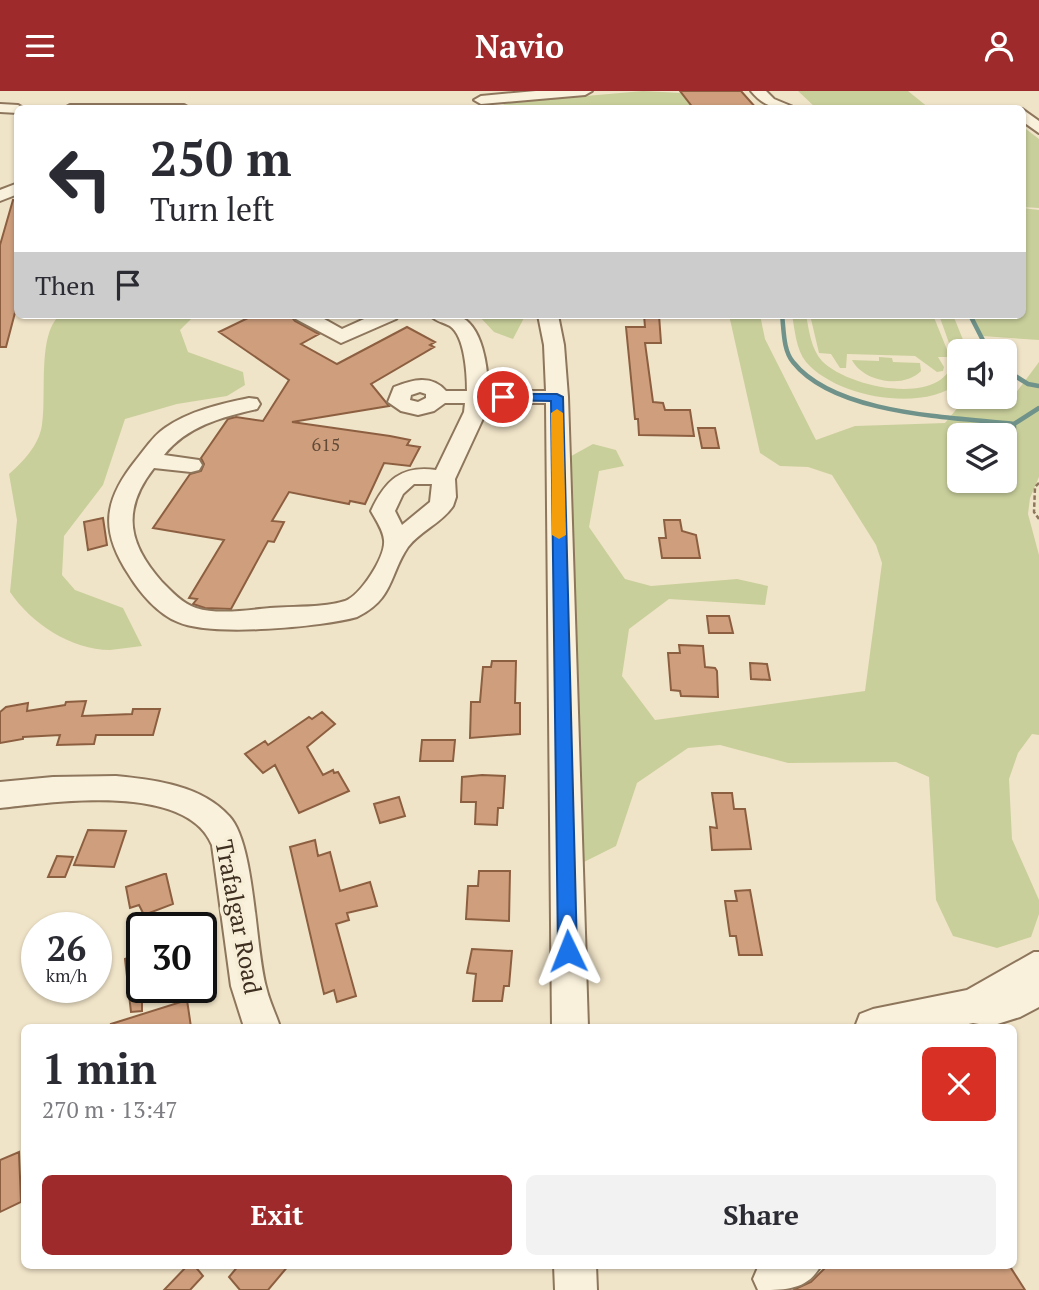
<!DOCTYPE html>
<html lang="en">
<head>
<meta charset="utf-8">
<style>
	body { margin:0; font-family:"PT Serif",serif; background:#f2f2f3; color:#2b2b33; height:100vh; display:flex; flex-direction:column; font-size:26px; white-space:nowrap }
	* { box-sizing:border-box; margin:0 }
	p { font-size:23px; color:#7c7c81 }
	.icon { flex:none; width:38px; height:38px; fill:none; stroke:currentColor; stroke-width:2; stroke-linecap:round; stroke-linejoin:round }
	.map { position:relative; flex:1; overflow:hidden }
	.panel { position:absolute; left:21px; top:933px; width:996px; height:245px; display:flex; flex-direction:column; background:#fff; border-radius:10px; box-shadow:0 2px 5px #0004 }
	.panel>* { flex:none }
	.guide { position:absolute; left:14px; top:14px; width:1012px; height:214px; border-radius:10px; box-shadow:0 2px 5px #0004; background:#fff; color:#2b2b33; overflow:hidden }
	.controls { position:absolute; left:947px; top:248px; display:grid; gap:14px }
	.controls a { display:grid; place-items:center; width:70px; height:70px; border-radius:10px; background:#fff; box-shadow:0 2px 5px #0004; font-size:35px }
	.speed { position:absolute; left:21px; top:821px; display:flex; gap:14px; font-size:35px; font-weight:700; text-align:center }
	.speed>* { display:grid; place-content:center; width:91px; height:91px; border-radius:50%; background:#fff; box-shadow:0 2px 5px #0004; line-height:1 }
	.speed small { font-size:18px; font-weight:400 }
	.speed .limit { border:4px solid #111; border-radius:10px; background:#fff; color:#111 }
	.pin { position:absolute; display:grid; place-items:center; width:60px; height:60px; color:#fff; margin:-30px; border:4px solid #fff; border-radius:50%; box-shadow:0 2px 7px #0007 }
	.me { position:absolute; width:77px; margin:-38px; rotate:358deg; stroke-linejoin:round; filter:drop-shadow(0 0 5px #0008) }
	.turn { display:flex; align-items:center; gap:24px; height:147px; padding:0 21px; font-size:32px }
	.turn .icon { width:91px; height:91px; stroke-width:2.5 }
	.turn b { display:block; font-size:49px; line-height:60px }
	.then { display:flex; align-items:center; height:66px; padding:0 21px; background:#0003; gap:14px; font-size:26px }
	.round { display:grid; place-items:center; flex:none; width:74px; height:74px; border-radius:10px; background:#f2f2f3 }
	.overview { display:flex; align-items:center; justify-content:space-between; height:119px; padding:0 21px }
	h1 { font-size:42px; font-weight:600; line-height:52px }
	.action { display:flex; gap:14px; margin-top:auto; padding:14px 21px }
	.action a { flex:1; height:80px; border-radius:10px; background:#9e2a2b; color:#fff; font-size:28px; font-weight:600; line-height:80px; text-align:center }
	.action a+a { background:#f2f2f3; color:#2b2b33 }
	header { display:flex; justify-content:space-between; align-items:center; height:91px; padding:0 21px; background:#9e2a2b; color:#fff; font-size:32px; font-weight:600 }
	.map>svg:first-child { display:block }
	.green { fill:#c9cf9b; fill-rule:evenodd }
	.lines { fill:none; stroke-linecap:round; stroke-linejoin:round }
	.stream { stroke:#6f938a; stroke-width:4.5 }
	.building { fill:#cf9f7d; stroke:#8d5f41; stroke-width:2 }
	.minor-casing { stroke:#8d765c; stroke-width:4 }
	.path { stroke:#8d765c; stroke-width:2.5; stroke-dasharray:4.5 2.5; stroke-linecap:butt }
	.minor { fill:#faf1dc; fill-rule:evenodd }
	.route { fill:#1a73e8; stroke:#114b97; stroke-width:2 }
	.slow { fill:#f59e0b }
	.labels { text-anchor:middle; stroke-width:7; stroke-linejoin:round; paint-order:stroke }
	.far-number-label { font-size:18px; fill:#624a37 }
	.street-label { font-size:24px; fill:#3d2e20; stroke:#f7eed8 }
</style>
</head>
<body>
<header><svg class="icon" aria-label="menu" viewBox="0 0 24 24"><path d="M4 6h16M4 12h16M4 18h16"/></svg>Navio<svg class="icon" aria-label="person" viewBox="0 0 24 24"><circle cx="12" cy="8" r="4"/><path d="M4 21q1-7 8-7t8 7"/></svg></header>
<div class="map">
<svg width="1039" height="1199" viewBox="0 0 1039 1199">
	<rect width="100%" height="100%" fill="#f0e4c8"/>
	<!-- green -->
	<path class="green" d="M643 0 681 2 694 17 500 16 506 12Z
		M798 0H908L929 17H816Z
		M1022 35 1039 48V117L1022 116V75L1026 74H1022Z
		M1022 117 1039 119V249L982 245 969 224H1022Z
		M60 224H195L180 239 188 261 243 281 245 294 227 305 177 313 125 328 103 394 64 445 62 484 75 499 123 517 142 555C132 556 121 558 110 559 71 559 31 532 10 501L17 429 9 383C23 371 39 354 42 334 47 305 37 243 60 224Z
		M478 224H525V225L513 248 494 241Z
		M729 224H760L765 248 816 349 855 335 945 332 959 315 983 317 1015 303 1039 271V386L1030 407 1028 423 1039 464V644L1032 643 1018 662 1009 688 1012 748 1039 809V823L1031 846 997 857 953 845 936 809 929 686 896 671 788 672 720 654 688 657 637 692 616 755 576 775 564 369 593 353 616 359 624 375 599 380 589 436 625 488 651 495 737 488 768 495 765 514 669 508 629 538 622 585 655 629 865 600 882 472 876 454 832 384 808 376 780 375 760 362ZM959 345H1004V390H959Z
		M792 224H806C809 239 811 258 822 270 848 297 947 318 954 266L939 224H953L968 261H959V292C921 322 836 306 806 271 796 258 795 240 792 224Z
		M810 224H933L950 266H938L944 276 943 280 937 281 915 265 847 263 846 277H840L831 263 819 262Z
		M879 266 892 267 893 271 920 272 921 280C904 298 863 291 852 269L879 270Z"/>
	<g class="lines">
		<!-- stream -->
		<path class="stream" d="M782 224C784 239 783 259 793 271 835 324 951 326 1014 333
			M970 224 989 261
			M1004 278 1028 293 1039 295
			M1014 339V333L1039 317"/>
	</g>
	<!-- building -->
	<path class="building" d="M680 0H741L757 18H694Z
		M13 109 18 110V210L6 256H0V154Z
		M254 224H290L295 230 319 243 301 253 337 273 407 236 435 251 430 254 434 256 371 293 389 315 292 331 390 345 410 349 407 354 420 356 410 375 384 372 365 413 350 410 349 413 289 401 272 430 284 431 274 451 268 450 231 518 205 517 193 513 197 508 189 507 224 449 153 437 190 383 201 380 204 373 201 367 228 328 236 326 263 330 289 289 219 241Z
		M644 224H659L661 252H645L653 311 663 312 665 319H690L694 345 639 344 638 328H635L626 236H645Z
		M698 337H715L719 357H702Z
		M103 427 107 454 88 459 84 431Z
		M664 429H680L682 440 696 444 700 467H662L659 447H666Z
		M707 525H729L733 542H709Z
		M679 554 703 555 705 576 715 577 717 580 718 606 681 605 680 600 671 599 668 562H680Z
		M492 570H516L515 612H520V643L470 647 471 611H480L483 576H491Z
		M750 572 767 573 770 589 751 588Z
		M86 610 82 625 132 623 133 618H160L153 644H96L94 653 57 654 60 644 23 646V648L0 652V621L6 616 28 612 27 620 65 614 66 611Z
		M322 621 335 633 307 656 323 684 333 679 334 682 338 681 349 700 299 722 275 674 263 682 245 663 265 650 268 654 309 626 312 628Z
		M422 649H455L453 670H420Z
		M482 684 505 685 503 717H498L497 734 475 733 476 711H461L462 686Z
		M712 702H732L734 718H745L751 758 712 759 710 736 717 737Z
		M399 706 405 725 380 732 374 713Z
		M88 739 126 740 114 776 74 774Z
		M315 749 318 765 330 761 340 800 370 791 377 815 347 822 349 829 336 833 356 905 337 911 334 899 324 903 290 756Z
		M57 765 73 766 65 786H48Z
		M479 780H510L509 830 466 828 468 795H478Z
		M164 783H166L173 813 144 824 139 814 130 817 126 796Z
		M750 799 762 864H739L736 845H730L725 810H737L735 800Z
		M472 858 512 860 509 895H504L502 910H473L476 883 467 882Z
		M142 862V920L131 921 125 868Z
		M187 909 191 936H112L111 933Z
		M19 1061 21 1111 0 1121V1069Z
		M188 1174H194L203 1185 190 1199H164Z
		M239 1174H289L268 1199H240L229 1186Z
		M828 1174H1009L1025 1199H793L811 1191Z"/>
	<g class="lines">
		<!-- minor casing -->
		<g class="minor-casing">
			<path id="minor" d="M536 0H592L585 4 481 13 474 9 481 5Z
				M751 0H766L774 8 798 18C777 18 765 17 751 0Z
				M0 13 18 14 25 18H18V22L0 21Z
				M70 14H184L191 18H63Z
				M1022 18 1039 30V42L1022 30Z
				M18 92V103L0 110V99Z
				M293 224H317L342 238 373 224H399L396 228 341 252 296 228Z
				M430 224C439 224 450 222 458 225 483 233 488 278 488 300H546L544 254 538 224H558L564 254 568 306 588 936H552L546 312H487L486 321 455 388 456 406 453 415C442 432 420 440 408 456 389 484 394 508 357 526 322 536 211 546 178 531 158 523 140 502 129 484 100 440 103 410 136 369 145 358 153 345 165 337 189 320 220 313 249 307L257 308 260 313 257 318C222 326 187 335 164 364L199 369 202 374 199 379 191 381 154 377C121 419 128 453 162 491 171 500 183 513 196 517 217 524 248 519 270 517 293 515 323 517 345 510 361 504 386 465 384 449 383 439 376 429 371 420 385 390 401 374 436 379L464 321 465 312H445L434 320 418 324 401 320 388 311 394 296C412 289 431 283 446 300H467C467 283 465 245 450 235 443 231 436 231 430 224ZM420 301 426 303V307L418 311 410 309 411 304ZM414 393H432L430 411 402 434 395 420 403 403Z
				M116 685C155 689 201 694 229 725 255 752 255 856 266 896 269 910 276 923 280 936H244L231 895 212 754C186 691 54 711 0 717V691L53 686Z
				M1034 861H1039V916L1020 926 991 935 973 932 955 936H855L860 923 873 918 967 899Z
				M554 1174H596L597 1199H555Z
				M759 1174H821C808 1199 786 1199 758 1199L753 1188Z"/>
		</g>
		<!-- path -->
		<path class="path" d="M1039 392 1035 396 1034 421 1039 428"/>
		<!-- minor -->
		<use href="#minor" class="minor"/>
	</g>
	<!-- route -->
	<path class="route" d="M503 303H557L563 306 577 860 575 867 568 869 561 867 558 860 551 310 499 309 497 306Z"/>
	<!-- slow -->
	<path class="slow" d="M557 318 563 322 566 444 559 448 552 444 551 322Z"/>
	<g class="labels">
		<!-- far-number labels -->
		<g class="far-number-label">
			<text x="326" y="360">615</text>
		</g>
		<!-- street labels -->
		<g class="street-label">
			<text transform="translate(238 826) rotate(79)" y="8">Trafalgar Road</text>
		</g>
	</g>
</svg>
<div class="controls">
<a><svg class="icon" aria-label="sound" viewBox="0 0 24 24"><path d="M4 9h4l5-4v14l-5-4H4zM17 9q2 3 0 6"/></svg></a>
<a><svg class="icon" aria-label="layers" viewBox="0 0 24 24"><path d="M12 4l9 5-9 5-9-5zM3 14l9 5 9-5"/></svg></a>
</div>
<div class="speed"><div>26<small>km/h</small></div><div class="limit">30</div></div>
<div class="pin" style="left:503px;top:306px;background:#d93025"><svg class="icon" aria-label="arrive" viewBox="0 0 24 24"><path d="M6 21V4h12l-3 4 3 4H6"/></svg></div>
<svg class="me" style="left:568px;top:860px" viewBox="-20 -20 40 40"><path d="M0-17L14 15 0 8-14 15z" fill="#1a73e8" stroke="#fff" stroke-width="4"/></svg>
<div class="guide">
<div class="turn"><svg class="icon" aria-label="left" viewBox="0 0 24 24"><path d="M17 20v-9H6M10 6l-5 5 5 5"/></svg><div><b>250 m</b>Turn left</div></div>
<div class="then">Then<svg class="icon" aria-label="arrive" viewBox="0 0 24 24"><path d="M6 21V4h12l-3 4 3 4H6"/></svg></div>
</div>
<section class="panel">
<div class="overview"><div><h1>1 min</h1><p>270 m · 13:47</p></div><a class="round" style="background:#d93025;color:#fff"><svg class="icon" aria-label="close" viewBox="0 0 24 24"><path d="M6 6l12 12M18 6L6 18"/></svg></a></div>
<div class="action"><a>Exit</a><a>Share</a></div>
</section>
</div>
</body>
</html>
